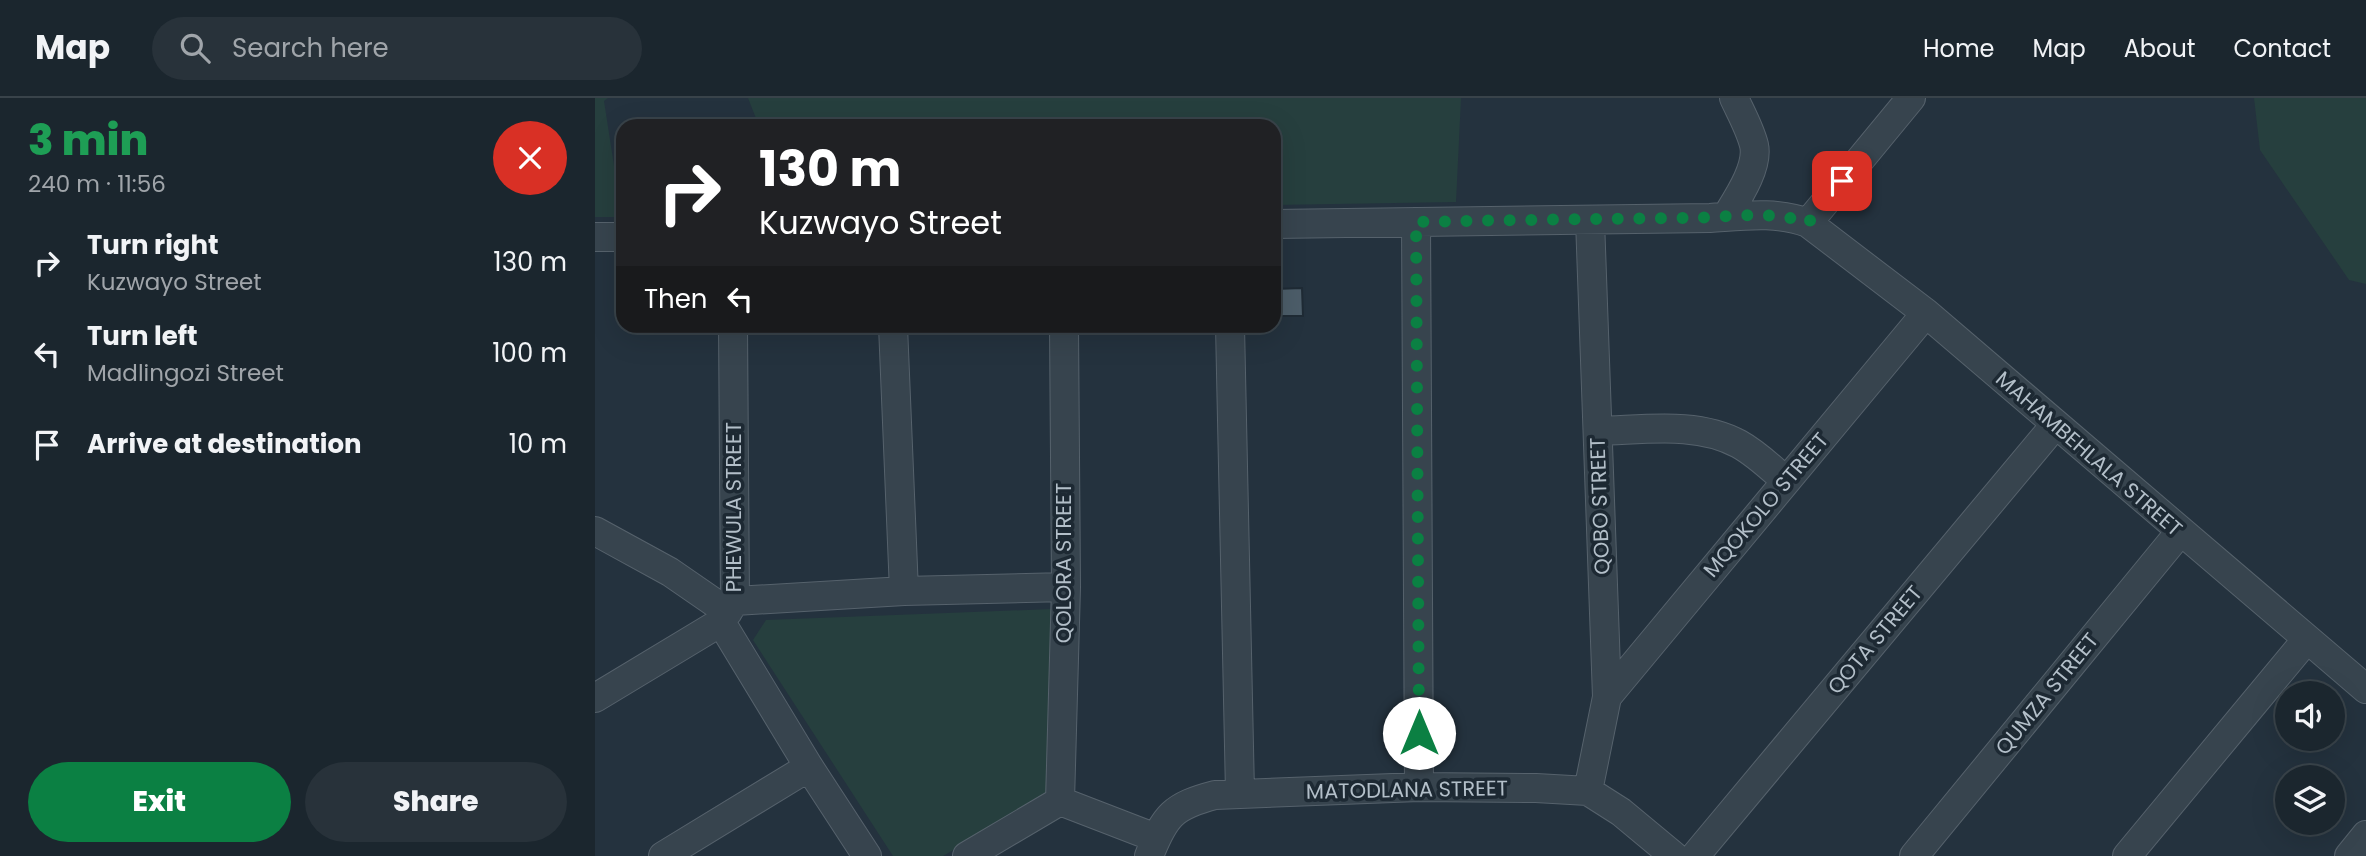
<!DOCTYPE html>
<html lang="en">
<head>
<meta charset="utf-8">
<style>
	body { margin:0; font-family:Poppins,sans-serif; background:#28323a; color:#f1f3f6; height:100vh; display:flex; flex-direction:column; font-size:26px; white-space:nowrap }
	* { box-sizing:border-box; margin:0 }
	p { font-size:23px; color:#a0a5aa }
	.icon { flex:none; width:38px; height:38px; fill:none; stroke:currentColor; stroke-width:2; stroke-linecap:round; stroke-linejoin:round }
	.map { position:relative; flex:1; overflow:hidden }
	.drawer { display:flex; flex-direction:column; background:#1b262e; width:595px }
	.drawer>* { flex:none }
	.top-card { position:absolute; left:21px; top:21px; width:665px; height:214px; border-radius:21px; box-shadow:0 7px 28px #0002,0 0 0 2px #39434a; background:#202124; color:#fff; overflow:hidden }
	.fabs { position:absolute; left:1680px; top:583px; display:grid; gap:14px }
	.fabs a { display:grid; place-items:center; width:70px; height:70px; border-radius:50%; background:#1b262e; box-shadow:0 7px 28px #0002,0 0 0 2px #39434a; font-size:35px }
	.pin { position:absolute; display:grid; place-items:center; width:60px; height:60px; color:#fff; margin:-30px; border-radius:14px; box-shadow:0 4px 10px #0006 }
	.me { position:absolute; width:77px; margin:-38px; rotate:0deg; stroke-linejoin:round; filter:drop-shadow(0 0 5px #0008) }
	.turn { display:flex; align-items:center; gap:24px; height:147px; padding:0 28px; font-size:32px }
	.turn .icon { width:91px; height:91px; stroke-width:2.5 }
	.turn b { display:block; font-size:49px; line-height:60px }
	.then { display:flex; align-items:center; height:66px; padding:0 28px; background:#0003; gap:14px; font-size:26px }
	.round { display:grid; place-items:center; flex:none; width:74px; height:74px; border-radius:37px; background:#28323a }
	.headline { display:flex; align-items:center; justify-content:space-between; height:119px; padding:0 28px }
	h1 { font-size:42px; font-weight:800; line-height:52px; color:#1e9e55 }
	.action { display:flex; gap:14px; margin-top:auto; padding:14px 28px }
	.action a { flex:1; height:80px; border-radius:42px; background:#0b8043; color:#fff; font-size:28px; font-weight:800; line-height:80px; text-align:center }
	.action a+a { background:#28323a; color:#f1f3f6 }
	ul { padding:0; list-style:none }
	li { display:flex; align-items:center; gap:21px; height:91px; padding:0 28px }
	li div { flex:1 }
	li b { display:block; font-size:26px }
	li em { font-style:normal }
	header { display:flex; align-items:center; gap:42px; box-sizing:border-box; height:98px; padding:0 35px; background:#1b262e; border-bottom:2px solid #39434a }
	header strong { font-size:33px }
	nav { display:flex; gap:38px; margin-inline-start:auto; font-size:24px }
	.search { width:490px; height:63px; background:#28323a; display:flex; align-items:center; gap:18px; box-sizing:border-box; padding:0 24px; border-radius:38px; color:#a0a5aa; font-size:26px }
	main { display:flex; flex:1; min-height:0 }
	.map>svg:first-child { display:block }
	.green { fill:#263f3e }
	.building { fill:#4c5d69; stroke:#1f2b35; stroke-width:2 }
	.lines { fill:none; stroke-linecap:round; stroke-linejoin:round }
	.minor-casing { stroke:#56626c; stroke-width:30 }
	.minor { stroke:#37444e; stroke-width:28 }
	.route { stroke:#0b8043; stroke-width:12; stroke-dasharray:0 21.6 }
	.labels { text-anchor:middle; stroke-width:7; stroke-linejoin:round; paint-order:stroke }
	.street-label { font-size:21px; fill:#b3bfc9; stroke:#1d2933 }
</style>
</head>
<body>
<header>
<strong>Map</strong>
<div class="search"><svg class="icon" aria-label="search" viewBox="0 0 24 24"><circle cx="10" cy="10" r="6"/><path d="M15 15l6 6"/></svg>Search here</div>
<nav><a>Home</a><a>Map</a><a>About</a><a>Contact</a></nav>
</header>
<main>
<section class="drawer">
<div class="headline"><div><h1>3 min</h1><p>240 m · 11:56</p></div><a class="round" style="background:#d93025;color:#fff"><svg class="icon" aria-label="close" viewBox="0 0 24 24"><path d="M6 6l12 12M18 6L6 18"/></svg></a></div>
<ul>
<li><svg class="icon" aria-label="right" viewBox="0 0 24 24"><path d="M7 20v-9h11M14 6l5 5-5 5"/></svg><div><b>Turn right</b><p>Kuzwayo Street</p></div><em>130 m</em></li>
<li><svg class="icon" aria-label="left" viewBox="0 0 24 24"><path d="M17 20v-9H6M10 6l-5 5 5 5"/></svg><div><b>Turn left</b><p>Madlingozi Street</p></div><em>100 m</em></li>
<li><svg class="icon" aria-label="arrive" viewBox="0 0 24 24"><path d="M6 21V4h12l-3 4 3 4H6"/></svg><div><b>Arrive at destination</b></div><em>10 m</em></li>
</ul>
<div class="action"><a>Exit</a><a>Share</a></div>
</section>
<div class="map">
<svg width="1771" height="758" viewBox="0 0 1771 758">
	<rect width="100%" height="100%" fill="#24323e"/>
	<!-- green -->
	<path class="green" d="M0 0H13L9 3 27 119H0Z
		M153 0H866L861 104 679 107V28H164Z
		M1659 0H1771V186L1754 182 1665 52Z
		M457 511 454 697 348 758H298L158 542 171 522Z"/>
	<!-- building -->
	<path class="building" d="M707 190 708 218H679V191Z"/>
	<g class="lines">
		<!-- minor casing -->
		<g class="minor-casing">
			<path id="minor" d="M1131 119C1142 101 1164 69 1159 47 1155 31 1146 15 1139 0
				M821 124 824 689
				M1213 125 1316 0
				M679 126 1115 120C1147 118 1182 113 1213 125L1331 215 1771 591
				M0 139H28
				M298 228 309 493
				M635 228 645 695
				M1003 333C1049 332 1102 323 1144 346 1162 356 1176 370 1191 383
				M0 433 75 474 133 514
				M140 503 309 493 471 489
				M126 524 214 669 272 758
				M1012 599 1331 215
				M0 600 126 524 140 503 138 228
				M993 693 1012 599 995 122
				M465 703 471 489 469 228
				M465 703 561 740
				M68 758 214 669
				M372 758 465 703
				M554 758C570 717 578 708 620 697L824 689 941 690 993 693 1026 714 1079 758
				M1100 758 1460 327
				M1319 758 1585 434
				M1532 758 1712 541
				M1754 758 1771 737"/>
		</g>
		<!-- minor -->
		<use href="#minor" class="minor"/>
	</g>
	<g class="lines">
		<!-- route -->
		<path class="route" d="M824 635 821 124C910 122 1000 121 1090 120 1130 120 1175 111 1213 125L1247 83"/>
	</g>
	<g class="labels">
		<!-- street labels -->
		<g class="street-label">
			<text transform="translate(1494 356) rotate(41)" y="7">MAHAMBEHLALA STREET</text>
			<text transform="translate(1171 407) rotate(-50)" y="7">MQOKOLO STREET</text>
			<text transform="translate(1005 408) rotate(-92)" y="7">QOBO STREET</text>
			<text transform="translate(139 409) rotate(-90)" y="7">PHEWULA STREET</text>
			<text transform="translate(469 465) rotate(-90)" y="7">QOLORA STREET</text>
			<text transform="translate(1280 542) rotate(-50)" y="7">QOTA STREET</text>
			<text transform="translate(1452 596) rotate(-51)" y="7">QUMZA STREET</text>
			<text transform="translate(812 692) rotate(-1)" y="7">MATODLANA STREET</text>
		</g>
	</g>
</svg>
<div class="fabs">
<a><svg class="icon" aria-label="sound" viewBox="0 0 24 24"><path d="M4 9h4l5-4v14l-5-4H4zM17 9q2 3 0 6"/></svg></a>
<a><svg class="icon" aria-label="layers" viewBox="0 0 24 24"><path d="M12 4l9 5-9 5-9-5zM3 14l9 5 9-5"/></svg></a>
</div>
<div class="pin" style="left:1247px;top:83px;background:#d93025"><svg class="icon" aria-label="arrive" viewBox="0 0 24 24"><path d="M6 21V4h12l-3 4 3 4H6"/></svg></div>
<svg class="me" style="left:824px;top:635px" viewBox="-20 -20 40 40"><circle r="19" fill="#fff"/><path d="M0-13L10 11 0 6-10 11z" fill="#0b8043"/></svg>
<div class="top-card">
<div class="turn"><svg class="icon" aria-label="right" viewBox="0 0 24 24"><path d="M7 20v-9h11M14 6l5 5-5 5"/></svg><div><b>130 m</b>Kuzwayo Street</div></div>
<div class="then">Then<svg class="icon" aria-label="left" viewBox="0 0 24 24"><path d="M17 20v-9H6M10 6l-5 5 5 5"/></svg></div>
</div>
</div>
</main>
</body>
</html>
